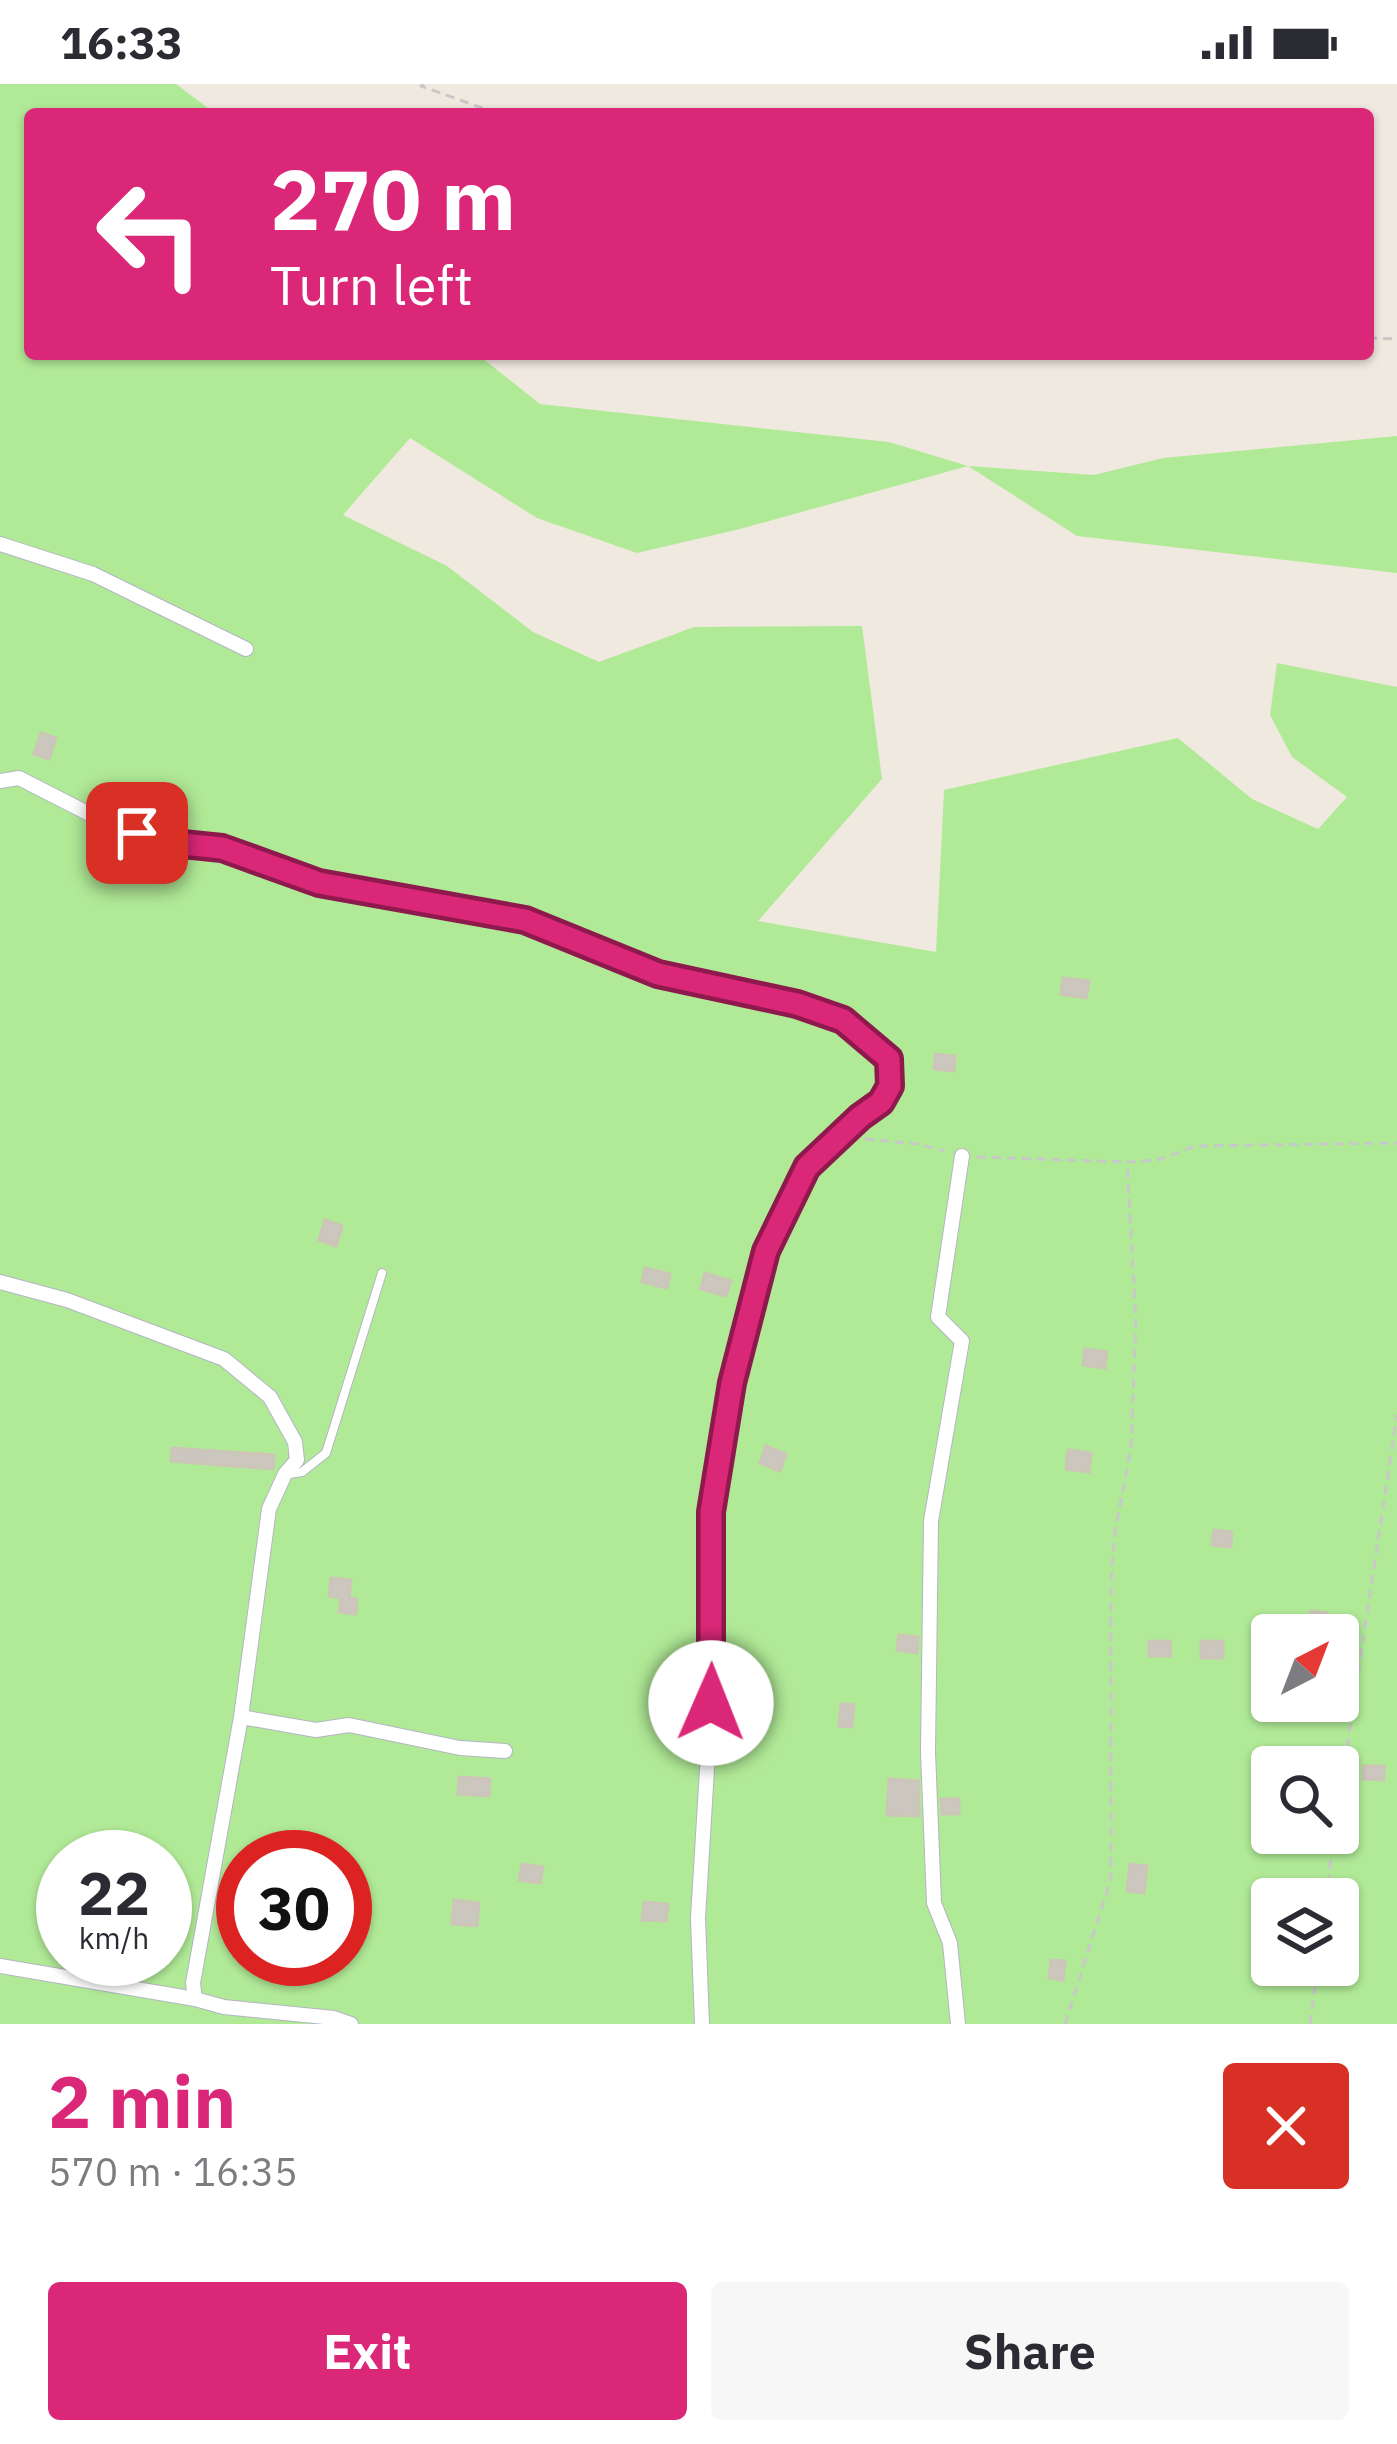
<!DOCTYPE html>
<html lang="en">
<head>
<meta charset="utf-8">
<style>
	body { margin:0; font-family:"IBM Plex Sans",sans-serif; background:#f7f7f7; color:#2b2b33; height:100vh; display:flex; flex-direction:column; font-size:45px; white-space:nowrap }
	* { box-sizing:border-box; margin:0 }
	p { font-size:39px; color:#7c7c81 }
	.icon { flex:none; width:66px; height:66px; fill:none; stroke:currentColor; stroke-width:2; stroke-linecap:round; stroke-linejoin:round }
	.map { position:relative; height:1940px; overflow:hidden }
	.drawer { display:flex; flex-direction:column; background:#fff; flex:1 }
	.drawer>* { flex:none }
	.banner { position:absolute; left:24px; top:24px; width:1350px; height:252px; border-radius:12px; box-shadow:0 3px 9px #0004; background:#db2777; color:#fff; overflow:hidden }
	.needle { width:78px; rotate:42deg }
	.buttons { position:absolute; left:1251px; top:1530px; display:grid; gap:24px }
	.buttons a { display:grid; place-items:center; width:108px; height:108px; border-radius:12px; background:#fff; box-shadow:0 3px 9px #0004; font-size:60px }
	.speed { position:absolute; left:36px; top:1746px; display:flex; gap:24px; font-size:60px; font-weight:700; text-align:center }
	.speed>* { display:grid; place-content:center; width:156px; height:156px; border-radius:50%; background:#fff; box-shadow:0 3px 9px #0004; line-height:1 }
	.speed small { font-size:30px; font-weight:400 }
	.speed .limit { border:18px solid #d22; background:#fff; color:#111 }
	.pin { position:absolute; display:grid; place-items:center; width:102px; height:102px; color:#fff; margin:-51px; border-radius:24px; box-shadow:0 6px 18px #0006 }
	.me { position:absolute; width:132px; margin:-66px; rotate:1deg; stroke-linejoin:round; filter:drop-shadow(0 0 9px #0008) }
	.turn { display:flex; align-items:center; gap:42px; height:252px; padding:0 48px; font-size:54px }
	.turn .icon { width:156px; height:156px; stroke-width:2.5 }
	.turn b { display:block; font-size:84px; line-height:102px }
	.round { display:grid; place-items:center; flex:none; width:126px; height:126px; border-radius:12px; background:#f7f7f7 }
	.headline { display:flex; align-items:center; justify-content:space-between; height:204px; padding:0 48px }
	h1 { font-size:72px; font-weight:700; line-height:90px; color:#db2777 }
	.cta { display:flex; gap:24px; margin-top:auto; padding:24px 48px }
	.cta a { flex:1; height:138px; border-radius:12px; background:#db2777; color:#fff; font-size:48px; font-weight:700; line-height:138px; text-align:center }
	.cta a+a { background:#f7f7f7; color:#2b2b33 }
	.status { display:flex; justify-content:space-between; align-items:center; height:84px; padding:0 60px; background:#fff; direction:ltr }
	.status svg { height:33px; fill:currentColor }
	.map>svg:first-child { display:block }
	.green { fill:#b1ea97; fill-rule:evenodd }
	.building { fill:#cbc6be; stroke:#ccc5b8; stroke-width:3 }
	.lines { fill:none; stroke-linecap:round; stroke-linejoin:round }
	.service-casing { stroke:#b3b5c2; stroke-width:10 }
	.minor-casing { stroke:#b3b5c2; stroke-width:16 }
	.path { stroke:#c8c8c8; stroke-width:3; stroke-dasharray:9 6; stroke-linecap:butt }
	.service { stroke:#fff; stroke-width:8 }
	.minor { stroke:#fff; stroke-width:14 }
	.route-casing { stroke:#8e194d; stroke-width:30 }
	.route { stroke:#db2777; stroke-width:21 }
</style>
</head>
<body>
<div class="status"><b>16:33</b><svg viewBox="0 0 49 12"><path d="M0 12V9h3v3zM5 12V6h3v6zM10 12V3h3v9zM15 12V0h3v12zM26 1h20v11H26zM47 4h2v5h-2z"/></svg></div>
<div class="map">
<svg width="1397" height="1940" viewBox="0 0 1397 1940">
	<rect width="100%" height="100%" fill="#f0e9df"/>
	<!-- green -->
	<path class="green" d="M0 0H176L216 30H30V270H477L540 320 889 358 968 382 1094 391 1163 374 1397 352V489L1077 452 968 382 740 445 637 469 537 434 410 354 343 431 447 482 533 548 599 578 694 543 862 542 882 695 758 837 936 868 944 706 1178 654 1252 715 1318 745 1347 713 1292 673 1270 631 1277 579 1397 603V1940H0ZM1272 1551H1338V1617H1272ZM1272 1683H1338V1749H1272ZM63 1773H165V1875H63ZM243 1773H345V1875H243ZM1272 1815H1338V1881H1272Z"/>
	<!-- building -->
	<path class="building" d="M41 649 56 654 49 675 34 670Z
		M1063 894 1089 897 1086 914 1061 910Z
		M935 970 955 972 954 987 934 985Z
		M325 1136 342 1142 336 1162 319 1156Z
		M645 1184 670 1190 667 1204 642 1198Z
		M705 1189 731 1197 726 1212 701 1205Z
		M1085 1265 1107 1268 1105 1284 1083 1281Z
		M766 1362 786 1370 780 1387 760 1379Z
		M172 1364 274 1371 273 1385 171 1377Z
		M1068 1366 1091 1369 1089 1388 1066 1385Z
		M1214 1446 1232 1448 1231 1463 1212 1461Z
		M331 1494 351 1496 349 1514 357 1515 356 1530 339 1528 341 1514 329 1512Z
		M1311 1527 1327 1529 1324 1550 1308 1548Z
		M899 1551 918 1553 917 1569 897 1566Z
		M1149 1557H1170L1171 1572H1149Z
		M1201 1557H1223V1574H1201Z
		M841 1620 854 1621 852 1643 839 1642Z
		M1282 1666 1313 1670 1311 1683 1280 1681Z
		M1363 1682H1384V1696L1363 1695Z
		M459 1693 490 1695 489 1712 458 1710Z
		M889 1695 918 1697 919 1732 887 1731Z
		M941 1715H959V1730H942Z
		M522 1780 543 1783 540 1799 519 1796Z
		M1130 1780 1147 1782 1144 1809 1127 1807Z
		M454 1816 479 1819 477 1842 452 1840Z
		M644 1818 668 1820 666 1837 642 1836Z
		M1051 1876 1065 1877 1063 1896 1049 1894Z"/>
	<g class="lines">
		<!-- service casing -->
		<g class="service-casing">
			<path id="service" d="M289 1390 302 1388 326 1369 382 1189"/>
		</g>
		<!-- minor casing -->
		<g class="minor-casing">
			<path id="minor" d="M0 460 93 490 246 565
				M0 697 19 694 111 741 163 758 222 764 319 799 525 836 658 889 797 920 843 936 889 975 891 1002 881 1018 807 1083 786 1120 766 1167 732 1299 711 1428V1619L698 1834 702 1940
				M0 1198 67 1216 224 1275 270 1313 295 1358 297 1376 285 1390 269 1425 241 1633 193 1899 195 1915
				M241 1633 316 1646 349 1641 460 1664 505 1667
				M0 1882 195 1915 224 1923 334 1934 351 1940
				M958 1940 950 1859 934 1819 928 1668 931 1437 962 1257 938 1233 962 1072"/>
		</g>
		<!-- path -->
		<path class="path" d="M424 0 421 2 499 30
			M1368 254 1397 255
			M865 1055 918 1060 944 1067
			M977 1073 1127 1078 1158 1076 1195 1062 1397 1059
			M1338 1722 1397 1331
			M1326 1815 1334 1749
			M1065 1940 1111 1795V1496L1115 1448 1131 1364 1136 1238 1127 1078
			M1310 1940 1318 1881"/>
		<!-- service -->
		<use href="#service" class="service"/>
		<!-- minor -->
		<use href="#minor" class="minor"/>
	</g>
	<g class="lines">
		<!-- route casing -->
		<g class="route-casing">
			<path id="route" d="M137 749 163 758 222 764 319 799 525 836 658 890 797 920 843 936 889 975 890 1002 881 1018 860 1033 807 1083 766 1167 732 1299 711 1428V1619"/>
		</g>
		<!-- route -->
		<use href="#route" class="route"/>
	</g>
</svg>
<div class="buttons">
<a><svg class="needle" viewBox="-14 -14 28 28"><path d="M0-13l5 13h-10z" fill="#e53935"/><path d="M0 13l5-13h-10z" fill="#7c7c81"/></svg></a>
<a><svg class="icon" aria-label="search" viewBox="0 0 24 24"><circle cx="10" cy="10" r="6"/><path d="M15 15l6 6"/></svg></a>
<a><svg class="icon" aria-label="layers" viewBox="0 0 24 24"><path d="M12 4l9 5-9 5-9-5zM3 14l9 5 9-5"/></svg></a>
</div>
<div class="speed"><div>22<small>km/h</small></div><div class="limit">30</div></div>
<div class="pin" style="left:137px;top:749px;background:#d93025"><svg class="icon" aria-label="arrive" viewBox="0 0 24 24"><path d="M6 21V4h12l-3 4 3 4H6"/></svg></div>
<svg class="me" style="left:711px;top:1619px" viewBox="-20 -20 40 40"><circle r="19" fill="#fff"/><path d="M0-13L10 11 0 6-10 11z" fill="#db2777"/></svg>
<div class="banner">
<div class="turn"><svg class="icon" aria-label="left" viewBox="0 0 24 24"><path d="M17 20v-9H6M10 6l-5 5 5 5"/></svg><div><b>270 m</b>Turn left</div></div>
</div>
</div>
<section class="drawer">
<div class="headline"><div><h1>2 min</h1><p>570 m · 16:35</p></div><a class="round" style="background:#d93025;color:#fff"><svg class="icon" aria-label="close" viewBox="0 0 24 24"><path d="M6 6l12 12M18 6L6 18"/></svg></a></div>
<div class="cta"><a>Exit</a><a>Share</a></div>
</section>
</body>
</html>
